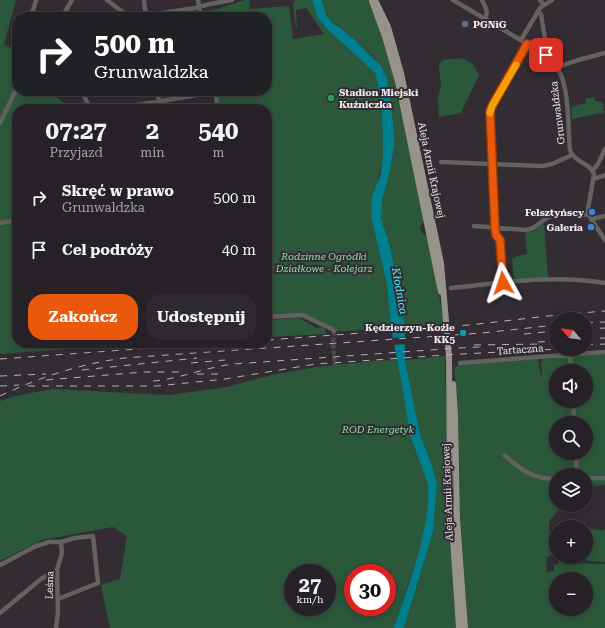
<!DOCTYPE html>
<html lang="pl">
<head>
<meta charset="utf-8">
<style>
	body { margin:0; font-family:"Roboto Serif",serif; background:#2e292e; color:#f1f3f6; height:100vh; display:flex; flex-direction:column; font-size:15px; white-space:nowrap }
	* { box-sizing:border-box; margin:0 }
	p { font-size:13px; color:#a4a3a7 }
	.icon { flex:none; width:22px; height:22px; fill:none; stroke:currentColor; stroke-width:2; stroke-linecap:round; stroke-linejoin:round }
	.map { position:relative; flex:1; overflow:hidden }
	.sheet { position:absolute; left:12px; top:104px; width:260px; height:244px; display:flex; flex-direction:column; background:#262126; border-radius:16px; box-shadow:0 2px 10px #0003,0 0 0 1px #423e43 }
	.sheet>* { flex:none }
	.guide { position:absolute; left:12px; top:12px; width:260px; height:84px; border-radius:16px; box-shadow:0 2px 10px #0003,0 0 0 1px #423e43; background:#202124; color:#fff; overflow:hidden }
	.needle { width:26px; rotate:299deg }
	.tools { position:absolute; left:549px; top:312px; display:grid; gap:8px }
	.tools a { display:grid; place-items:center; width:44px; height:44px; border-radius:50%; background:#262126; box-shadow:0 2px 10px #0003,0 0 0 1px #423e43; font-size:20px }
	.speed { position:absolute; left:284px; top:564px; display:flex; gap:8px; font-size:20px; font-weight:700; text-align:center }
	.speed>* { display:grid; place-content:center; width:52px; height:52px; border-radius:50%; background:#262126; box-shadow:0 2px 10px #0003,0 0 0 1px #423e43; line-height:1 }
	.speed small { font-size:10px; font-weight:400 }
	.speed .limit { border:6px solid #d22; background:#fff; color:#111 }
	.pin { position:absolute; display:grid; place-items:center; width:34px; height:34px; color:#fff; margin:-17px; border-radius:8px; box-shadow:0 2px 6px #0006 }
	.me { position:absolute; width:44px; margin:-22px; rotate:355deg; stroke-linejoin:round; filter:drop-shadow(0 0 3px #0008) }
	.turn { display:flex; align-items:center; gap:14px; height:84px; padding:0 16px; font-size:18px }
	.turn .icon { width:52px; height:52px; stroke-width:2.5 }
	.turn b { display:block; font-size:28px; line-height:34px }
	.eta { display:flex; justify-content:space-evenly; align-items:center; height:68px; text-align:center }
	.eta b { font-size:24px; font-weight:700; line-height:28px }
	.button { display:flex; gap:8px; margin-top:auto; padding:8px 16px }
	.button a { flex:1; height:46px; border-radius:16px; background:#ea580c; color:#fff; font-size:16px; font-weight:700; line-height:46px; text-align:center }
	.button a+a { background:#2e292e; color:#f1f3f6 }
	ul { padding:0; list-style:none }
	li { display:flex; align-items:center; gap:12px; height:52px; padding:0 16px }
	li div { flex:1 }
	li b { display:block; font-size:15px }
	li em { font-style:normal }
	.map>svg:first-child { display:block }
	.green { fill:#2b583a; fill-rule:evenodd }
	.water { fill:#007f8e }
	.pier { fill:#332c33 }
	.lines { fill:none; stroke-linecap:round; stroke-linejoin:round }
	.minor-tunnel { stroke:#4f484f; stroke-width:4.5; stroke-dasharray:4.5 2; stroke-linecap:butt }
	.minor { stroke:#63625e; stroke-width:4.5 }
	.major { stroke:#97938b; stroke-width:6 }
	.rail { stroke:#b6b0b6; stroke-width:1; stroke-dasharray:7 7; stroke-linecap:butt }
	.route-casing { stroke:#983908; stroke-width:10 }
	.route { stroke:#ea580c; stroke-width:7 }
	.slow { stroke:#f59e0b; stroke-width:7 }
	.service-dot { fill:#5c6f8a; stroke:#332c33; stroke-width:1.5 }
	.leisure-dot { fill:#2e9e5b; stroke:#332c33; stroke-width:1.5 }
	.shop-dot { fill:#3f7fe0; stroke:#332c33; stroke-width:1.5 }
	.culture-dot { fill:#0f9aa8; stroke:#332c33; stroke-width:1.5 }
	.labels { text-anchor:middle; stroke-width:4; stroke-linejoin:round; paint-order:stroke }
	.poi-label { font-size:10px; font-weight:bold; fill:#eee9ee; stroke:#332c33; text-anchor:end }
	.street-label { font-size:10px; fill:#eee9ee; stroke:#332c33 }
	.park-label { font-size:10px; font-style:italic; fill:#87e2a3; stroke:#332c33 }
	.water-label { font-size:11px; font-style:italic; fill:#57e7fd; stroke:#332c33 }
</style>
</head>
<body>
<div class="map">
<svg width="605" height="628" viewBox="0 0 605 628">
	<rect width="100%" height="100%" fill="#332c33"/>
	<!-- green -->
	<path class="green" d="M0 0H16L4 45 14 49 12 61 17 63V91H48L63 102 67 109H17V343H155L0 354Z
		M245 0H249L250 9 289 6 293 39 324 34 306 8 296 10 297 29H296L293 4 295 0H312L317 17 326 28 375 73 377 81 382 113 383 157 371 216 387 285 391 328 331 332 330 329 302 315 267 317V109H218L214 91H267V17H201L202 12 217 9Z
		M322 0H370L393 75 424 222 420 227 421 232 427 236 445 325 405 328 402 306 389 242 380 214 382 201 390 171 394 147V133L389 87 376 60 354 39 332 22 326 15Z
		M462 58 473 64 479 75 461 113 439 117 438 99 441 83 439 68 440 63 443 60Z
		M594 97 595 101C602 101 605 105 603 111H605V112L572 119 571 107 586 103 585 99Z
		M544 223 548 277 514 280 512 258H516V256L527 254 525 233 534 231Z
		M297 318 303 320 316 328 321 327 325 329 327 334 267 337V320Z
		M605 354V485L586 487V475H556V505H563L550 520 549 524 551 556 547 557 546 572 554 571V565L558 564 562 557 576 563 605 564V628H468L460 508 458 404 454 369 455 367 459 365 537 359 539 362 540 375H542L541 362 543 359ZM556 371H586V401H556ZM556 423H586V453H556ZM556 579H586V609H556Z
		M447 356 445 363 447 442 458 628H404L433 532 437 485 433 468 420 434 405 360Z
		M397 360 407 409 428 478 429 492 426 522 421 546 394 628H110L101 585 120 579 127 536 113 527 42 540 0 561V401L15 396 52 389 168 395 227 387 276 374 317 367 372 361ZM293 573H327V607H293ZM353 573H387V607H353Z
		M588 529 603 530 605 529V562L588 561 585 559 584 557 587 556 586 530Z"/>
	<!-- water -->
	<path class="water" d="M312 0H322L326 15 332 22 354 39 381 66 387 79 390 96 394 133V147L390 171 382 201 381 218 389 242 402 306 405 328V360L420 434 433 468 437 485 433 532 404 628H394C409 583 430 532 428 484L410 435 403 391 391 328 387 285 371 216 372 196 380 177 383 157 382 113 377 81 375 73 326 28 317 17Z"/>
	<!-- pier -->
	<path class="pier" d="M407 337V344L392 345 391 338Z"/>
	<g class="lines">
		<!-- minor-tunnel -->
		<path class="minor-tunnel" d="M334 331 333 345 335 366"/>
		<!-- minor -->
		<path class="minor" d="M107 0 129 17
			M144 0 146 17
			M198 0 201 17
			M453 0 546 55C572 73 567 122 570 150 574 163 590 162 594 174L588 209V214L605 240
			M482 0C485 7 489 11 485 19
			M540 0 544 5
			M541 14 547 51 546 55
			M31 17 36 0
			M62 17 72 0
			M136 17 195 8 210 4 232 0
			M521 40 540 8 552 0
			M558 67 578 60 605 53
			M82 91 90 109
			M157 91 161 109
			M215 91 218 109
			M114 109 215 92
			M0 123 17 88
			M441 162 543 166 552 164 572 155
			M593 170 598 164 605 149
			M594 179 605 175
			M592 219 605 216
			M0 223 17 220
			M474 226 526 230 533 228 547 218 553 215H583L588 214
			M503 283 500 240 496 235 495 228 490 111 492 106 527 44
			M451 288C501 283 555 274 605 283
			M267 317 302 315 332 329 334 331
			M570 354 571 371
			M460 363 605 352
			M573 401 574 423
			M576 453 577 475
			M505 456C523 470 531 479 556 479
			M586 478H605
			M0 565 36 546 49 542H61L75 538 93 536 98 583 58 599
			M0 613 41 579 57 570
			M56 628 58 612 57 570 62 553 61 542"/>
		<!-- major -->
		<path class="major" d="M375 0 388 27 401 73 441 263 449 356 450 494 459 628
			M372 1 385 37 398 82 441 292
			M453 384 455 414 457 517 465 628"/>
		<!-- rail -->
		<path class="rail" d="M586 323 605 322
			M586 329 605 328
			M524 334 556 331
			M586 339 605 338
			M267 340 469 325 557 315 605 311
			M538 342 556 341
			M474 345 544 344
			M586 345 605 344
			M0 359 220 343
			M191 363 225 360
			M82 370 197 358
			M197 374H225
			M0 376 46 374
			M46 380 144 372H183
			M153 381C180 379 206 367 234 364L458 348 480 347
			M0 386 19 385
			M28 386H157L225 379 316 364 461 354 561 349
			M0 396C40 377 80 364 124 358L482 333 556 325"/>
	</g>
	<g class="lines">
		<!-- route casing -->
		<g class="route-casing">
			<path id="route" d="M503 283 500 240 496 235 495 228 490 111 492 106 527 44 546 55"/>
		</g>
		<!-- route -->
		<use href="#route" class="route"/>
		<!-- slow -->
		<path class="slow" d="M490 113 492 106 516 65"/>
	</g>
	<!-- markers -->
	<circle class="service-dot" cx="465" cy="24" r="4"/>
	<circle class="leisure-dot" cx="331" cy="98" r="4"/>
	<g class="shop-dot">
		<circle cx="592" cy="212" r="4"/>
		<circle cx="591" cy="227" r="4"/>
	</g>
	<circle class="culture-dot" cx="463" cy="333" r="4"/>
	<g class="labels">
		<!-- poi labels -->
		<g class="poi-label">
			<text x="473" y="28" text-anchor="start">PGNiG</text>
			<text x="339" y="96" text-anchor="start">Stadion Miejski<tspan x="339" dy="12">Kuźniczka</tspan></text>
			<text x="584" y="216">Felsztyńscy</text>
			<text x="583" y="231">Galeria</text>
			<text x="455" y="331">Kędzierzyn-Koźle<tspan x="455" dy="12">KK5</tspan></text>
		</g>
		<!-- street labels -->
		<g class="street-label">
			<text transform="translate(557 113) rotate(-97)" y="4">Grunwaldzka</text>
			<text transform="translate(432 170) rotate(78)" y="4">Aleja Armii Krajowej</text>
			<text transform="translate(520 349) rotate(-4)" y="4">Tartaczna</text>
			<text transform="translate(447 492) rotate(-92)" y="4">Aleja Armii Krajowej</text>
			<text transform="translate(49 585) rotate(-88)" y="4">Leśna</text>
		</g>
		<!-- park labels -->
		<g class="park-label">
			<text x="324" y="260">Rodzinne Ogródki<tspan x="324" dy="12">Działkowe - Kolejarz</tspan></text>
			<text x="378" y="433">ROD Energetyk</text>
		</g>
		<!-- water labels -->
		<g class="water-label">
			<text transform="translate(400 291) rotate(80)" y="4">Kłodnica</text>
		</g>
	</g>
</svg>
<div class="tools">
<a><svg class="needle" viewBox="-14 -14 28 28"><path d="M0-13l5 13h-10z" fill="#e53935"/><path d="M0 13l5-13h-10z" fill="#a4a3a7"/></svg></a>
<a><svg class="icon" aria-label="sound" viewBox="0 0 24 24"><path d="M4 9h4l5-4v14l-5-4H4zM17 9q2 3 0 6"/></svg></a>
<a><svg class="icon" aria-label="search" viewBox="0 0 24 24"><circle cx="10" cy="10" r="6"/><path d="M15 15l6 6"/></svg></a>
<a><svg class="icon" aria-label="layers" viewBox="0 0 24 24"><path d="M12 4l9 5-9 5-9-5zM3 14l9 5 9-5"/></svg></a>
<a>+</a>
<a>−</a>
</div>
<div class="speed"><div>27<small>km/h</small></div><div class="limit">30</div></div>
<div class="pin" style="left:546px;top:55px;background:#d93025"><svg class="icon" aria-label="arrive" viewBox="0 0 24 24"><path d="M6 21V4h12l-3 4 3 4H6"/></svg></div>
<svg class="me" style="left:503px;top:283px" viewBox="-20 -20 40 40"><path d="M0-17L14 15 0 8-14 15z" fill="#ea580c" stroke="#fff" stroke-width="4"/></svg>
<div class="guide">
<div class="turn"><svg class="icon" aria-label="right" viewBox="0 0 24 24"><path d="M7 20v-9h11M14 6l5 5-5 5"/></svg><div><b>500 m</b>Grunwaldzka</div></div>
</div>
<section class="sheet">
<div class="eta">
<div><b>07:27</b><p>Przyjazd</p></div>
<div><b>2</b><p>min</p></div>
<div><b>540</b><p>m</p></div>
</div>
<ul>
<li><svg class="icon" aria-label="right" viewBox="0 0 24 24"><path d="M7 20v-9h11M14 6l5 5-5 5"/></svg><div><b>Skręć w prawo</b><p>Grunwaldzka</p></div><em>500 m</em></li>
<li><svg class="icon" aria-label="arrive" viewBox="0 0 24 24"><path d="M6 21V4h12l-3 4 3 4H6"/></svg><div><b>Cel podróży</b></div><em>40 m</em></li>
</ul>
<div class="button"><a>Zakończ</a><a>Udostępnij</a></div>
</section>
</div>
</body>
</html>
